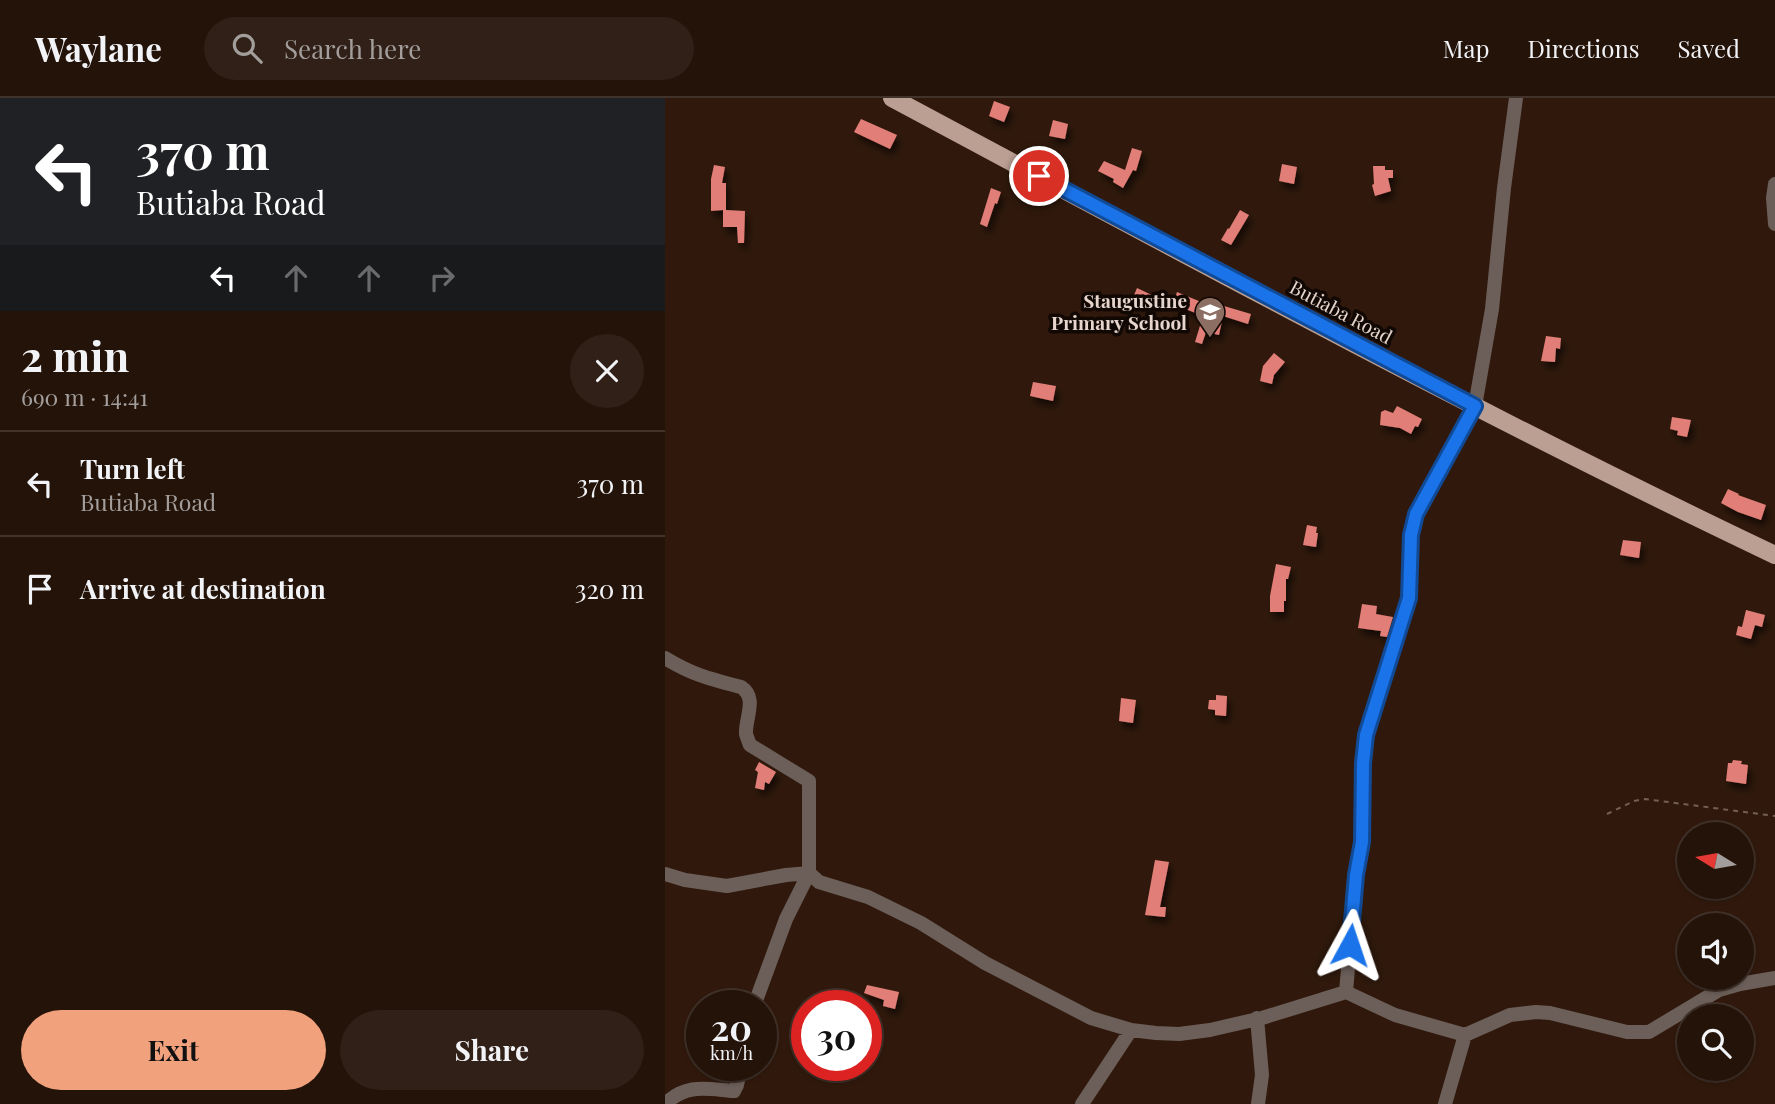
<!DOCTYPE html>
<html lang="en">
<head>
<meta charset="utf-8">
<style>
	body { margin:0; font-family:"Playfair Display",serif; background:#302017; color:#f1f3f6; height:100vh; display:flex; flex-direction:column; font-size:26px; white-space:nowrap }
	* { box-sizing:border-box; margin:0 }
	p { font-size:23px; color:#a39e9c }
	.icon { flex:none; width:38px; height:38px; fill:none; stroke:currentColor; stroke-width:2; stroke-linecap:round; stroke-linejoin:round }
	.map { position:relative; flex:1; overflow:hidden }
	.panel { display:flex; flex-direction:column; background:#241309; width:665px }
	.panel>* { flex:none }
	.hud { background:#202124; color:#fff; overflow:hidden }
	.needle { width:46px; rotate:281deg }
	.tools { position:absolute; left:1012px; top:724px; display:grid; gap:14px }
	.tools a { display:grid; place-items:center; width:77px; height:77px; border-radius:50%; background:#241309; box-shadow:0 2px 5px #0004,0 0 0 2px #41322a; font-size:35px }
	.speed { position:absolute; left:21px; top:892px; display:flex; gap:14px; font-size:35px; font-weight:700; text-align:center }
	.speed>* { display:grid; place-content:center; width:91px; height:91px; border-radius:50%; background:#241309; box-shadow:0 2px 5px #0004,0 0 0 2px #41322a; line-height:1 }
	.speed small { font-size:18px; font-weight:400 }
	.speed .limit { border:10px solid #d22; background:#fff; color:#111 }
	.pin { position:absolute; display:grid; place-items:center; width:60px; height:60px; color:#fff; margin:-30px; border:4px solid #fff; border-radius:50%; box-shadow:0 2px 7px #0007 }
	.me { position:absolute; width:77px; margin:-38px; rotate:5deg; stroke-linejoin:round; filter:drop-shadow(0 0 5px #0008) }
	.turn { display:flex; align-items:center; gap:24px; height:147px; padding:0 21px; font-size:32px }
	.turn .icon { width:91px; height:91px; stroke-width:2.5 }
	.turn b { display:block; font-size:49px; line-height:60px }
	.lanes { display:flex; align-items:center; height:66px; padding:0 21px; background:#0003; justify-content:center; gap:35px; direction:ltr }
	.lanes .off { opacity:.35 }
	.round { display:grid; place-items:center; flex:none; width:74px; height:74px; border-radius:37px; background:#302017 }
	.overview { display:flex; align-items:center; justify-content:space-between; height:119px; padding:0 21px }
	h1 { font-size:42px; font-weight:700; line-height:52px }
	.primary-button { display:flex; gap:14px; margin-top:auto; padding:14px 21px }
	.primary-button a { flex:1; height:80px; border-radius:42px; background:#f1a17c; color:#111; font-size:28px; font-weight:700; line-height:80px; text-align:center }
	.primary-button a+a { background:#302017; color:#f1f3f6 }
	ul { padding:0; list-style:none }
	li { display:flex; align-items:center; gap:21px; height:105px; padding:0 21px; border-top:2px solid #41322a }
	li div { flex:1 }
	li b { display:block; font-size:26px }
	li em { font-style:normal }
	header { display:flex; align-items:center; gap:42px; box-sizing:border-box; height:98px; padding:0 35px; background:#241309; border-bottom:2px solid #41322a }
	header strong { font-size:33px }
	nav { display:flex; gap:38px; margin-inline-start:auto; font-size:24px }
	.search { width:490px; height:63px; background:#302017; display:flex; align-items:center; gap:18px; box-sizing:border-box; padding:0 24px; border-radius:38px; color:#a39e9c; font-size:26px }
	main { display:flex; flex:1; min-height:0 }
	.map>svg:first-child { display:block }
	.building { fill:#e17e77; filter:url(#shadow) }
	.lines { fill:none; stroke-linecap:round; stroke-linejoin:round }
	.path { stroke:#745f54; stroke-width:2; stroke-dasharray:5 5; stroke-linecap:butt }
	.minor { stroke:#6c5f59; stroke-width:14 }
	.major { stroke:#ba9f92; stroke-width:18 }
	.route-casing { stroke:#114b97; stroke-width:18 }
	.route { stroke:#1a73e8; stroke-width:12 }
	.labels { text-anchor:middle; stroke-width:7; stroke-linejoin:round; paint-order:stroke }
	.poi-label { font-size:19px; font-weight:bold; fill:#e5d5cc; stroke:#110703; text-anchor:end }
	.street-label { font-size:19px; fill:#e5d5cc; stroke:#110703 }
</style>
</head>
<body>
<header>
<strong>Waylane</strong>
<div class="search"><svg class="icon" aria-label="search" viewBox="0 0 24 24"><circle cx="10" cy="10" r="6"/><path d="M15 15l6 6"/></svg>Search here</div>
<nav><a>Map</a><a>Directions</a><a>Saved</a></nav>
</header>
<main>
<section class="panel">
<div class="hud">
<div class="turn"><svg class="icon" aria-label="left" viewBox="0 0 24 24"><path d="M17 20v-9H6M10 6l-5 5 5 5"/></svg><div><b>370 m</b>Butiaba Road</div></div>
<div class="lanes"><svg class="icon" aria-label="left" viewBox="0 0 24 24"><path d="M17 20v-9H6M10 6l-5 5 5 5"/></svg><svg class="icon off" aria-label="ahead" viewBox="0 0 24 24"><path d="M12 20V5M6 11l6-6 6 6"/></svg><svg class="icon off" aria-label="ahead" viewBox="0 0 24 24"><path d="M12 20V5M6 11l6-6 6 6"/></svg><svg class="icon off" aria-label="right" viewBox="0 0 24 24"><path d="M7 20v-9h11M14 6l5 5-5 5"/></svg></div>
</div>
<div class="overview"><div><h1>2 min</h1><p>690 m · 14:41</p></div><a class="round"><svg class="icon" aria-label="close" viewBox="0 0 24 24"><path d="M6 6l12 12M18 6L6 18"/></svg></a></div>
<ul>
<li><svg class="icon" aria-label="left" viewBox="0 0 24 24"><path d="M17 20v-9H6M10 6l-5 5 5 5"/></svg><div><b>Turn left</b><p>Butiaba Road</p></div><em>370 m</em></li>
<li><svg class="icon" aria-label="arrive" viewBox="0 0 24 24"><path d="M6 21V4h12l-3 4 3 4H6"/></svg><div><b>Arrive at destination</b></div><em>320 m</em></li>
</ul>
<div class="primary-button"><a>Exit</a><a>Share</a></div>
</section>
<div class="map">
<svg width="1110" height="1006" viewBox="0 0 1110 1006">
	<defs>
		<filter id="shadow"><feDropShadow dx="3.5" dy="6" stdDeviation="3.5" flood-color="#0009"/></filter>
	</defs>
	<rect width="100%" height="100%" fill="#30190c"/>
	<!-- building -->
	<path class="building" d="M329 3 345 9 339 24 324 18Z
		M196 21 232 37 225 51 189 34Z
		M388 22 403 26 400 41 384 38Z
		M467 50 477 53 471 73 468 72 458 90 448 84 449 81 433 73 439 63 460 72Z
		M617 66 632 69 629 86 614 83Z
		M49 67 60 69 57 85H61V112L80 113 79 145H73L72 129H58V112L46 113V81Z
		M708 68H720V72H728V80H723L726 93 710 98 707 87 709 86Z
		M326 90 336 94 332 106 330 105 322 129 315 126Z
		M575 112 584 117 566 147 556 142 563 130 564 131Z
		M472 190 491 199 486 210 467 202Z
		M512 194 541 206 542 203 586 216 583 226 558 218 554 237 541 234 537 246 530 244 538 218 508 206Z
		M881 238 896 240 895 251 891 250 890 264 876 263Z
		M609 255 620 264 609 277 607 286 595 283 598 268Z
		M368 284 391 288 388 303 365 298Z
		M732 308 757 321 753 329 750 328 746 336 735 330 715 327 716 314 720 312 728 315Z
		M1007 319 1026 322 1022 339 1012 337 1013 333 1005 331Z
		M1063 391 1074 396 1073 397 1101 407 1096 422 1073 414 1056 405Z
		M642 427 652 429 651 435H653L651 449 638 447Z
		M958 442 976 444 974 460 955 457Z
		M611 466 626 469 623 481H621V503H619V514H605V498Z
		M697 506 712 508 711 516 728 519 722 539 715 538 716 533 693 530Z
		M1081 512 1100 517 1097 529 1090 527 1086 541 1071 537 1073 528 1077 529Z
		M551 597 562 598 561 618 550 617V612L543 611 544 602H551Z
		M456 600 471 602 468 625 454 623Z
		M1068 662 1077 663 1076 666 1083 667 1081 686 1061 683 1063 665H1067Z
		M94 664 111 674 104 686 100 684 99 692 90 690 93 674 90 672Z
		M490 762 504 764 495 809H501L500 819 480 817Z
		M202 887 234 894 230 911 218 908 219 902 199 895Z"/>
	<g class="lines">
		<!-- path -->
		<path class="path" d="M942 716 969 703 980 701 1110 718"/>
		<!-- minor -->
		<path class="minor" d="M1110 86 1108 100 1110 126
			M0 560C28 577 45 581 76 589 93 600 80 620 81 636 82 639 84 645 85 647L144 683V775L121 821 89 908
			M144 775 154 784 203 799 256 825 320 865 426 920 466 932 491 935 514 936 545 932 597 920 681 894 730 917 800 937 845 917 871 914 885 915 962 934H984L1054 892 1075 886 1110 880
			M0 776 20 782 62 788 121 777 144 775
			M681 894 691 777 697 744 698 665 701 637 744 500 746 437 751 416 810 308 827 211 839 90 851 0
			M592 920 597 977 593 1006
			M0 1006C22 985 41 991 69 993L72 987 76 968
			M417 1006 466 932
			M780 1006 800 937"/>
		<!-- major -->
		<path class="major" d="M227 0C519 156 811 315 1110 457"/>
	</g>
	<g class="lines">
		<!-- route casing -->
		<g class="route-casing">
			<path id="route" d="M374 78 810 308 751 416 746 437 744 500 701 637 698 665 697 744 691 777 685 847"/>
		</g>
		<!-- route -->
		<use href="#route" class="route"/>
	</g>
	<!-- icons -->
	<defs>
		<g id="school-pin" transform="scale(1.575)"><path d="M0 17L-7.5 6A9.5 9.5 0 1 1 7.5 6Z" fill="#8d6e63" stroke="#110703"/><path d="M0-5L7-2L0 1L-7-2ZM-4 1L0 2.5L4 1V4Q0 6-4 4Z" fill="#fff"/></g>
	</defs>
	<g fill-rule="evenodd">
		<use href="#school-pin" x="545" y="214"/>
	</g>
	<g class="labels">
		<!-- poi labels -->
		<g class="poi-label">
			<text x="522" y="210">Staugustine<tspan x="522" dy="22">Primary School</tspan></text>
		</g>
		<!-- street labels -->
		<g class="street-label">
			<text transform="translate(676 214) rotate(28)" y="7">Butiaba Road</text>
		</g>
	</g>
</svg>
<div class="tools">
<a><svg class="needle" viewBox="-14 -14 28 28"><path d="M0-13l5 13h-10z" fill="#e53935"/><path d="M0 13l5-13h-10z" fill="#a39e9c"/></svg></a>
<a><svg class="icon" aria-label="sound" viewBox="0 0 24 24"><path d="M4 9h4l5-4v14l-5-4H4zM17 9q2 3 0 6"/></svg></a>
<a><svg class="icon" aria-label="search" viewBox="0 0 24 24"><circle cx="10" cy="10" r="6"/><path d="M15 15l6 6"/></svg></a>
</div>
<div class="speed"><div>20<small>km/h</small></div><div class="limit">30</div></div>
<div class="pin" style="left:374px;top:78px;background:#d93025"><svg class="icon" aria-label="arrive" viewBox="0 0 24 24"><path d="M6 21V4h12l-3 4 3 4H6"/></svg></div>
<svg class="me" style="left:685px;top:847px" viewBox="-20 -20 40 40"><path d="M0-17L14 15 0 8-14 15z" fill="#1a73e8" stroke="#fff" stroke-width="4"/></svg>
</div>
</main>
</body>
</html>
